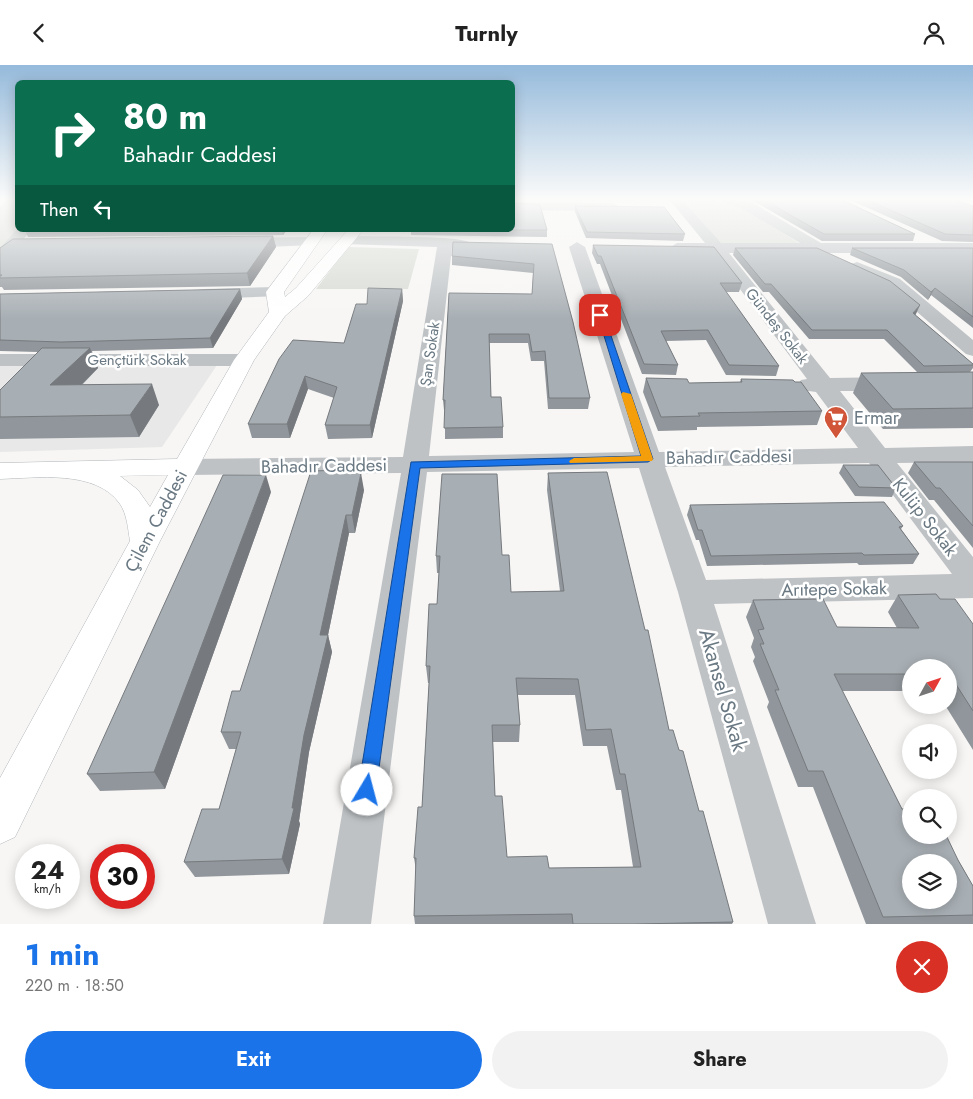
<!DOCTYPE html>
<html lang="en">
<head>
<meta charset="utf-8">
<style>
	body { margin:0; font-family:Jost,sans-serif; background:#f2f2f2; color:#222; height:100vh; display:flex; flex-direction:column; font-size:19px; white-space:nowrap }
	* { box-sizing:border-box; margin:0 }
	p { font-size:16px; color:#767676 }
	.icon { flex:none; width:28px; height:28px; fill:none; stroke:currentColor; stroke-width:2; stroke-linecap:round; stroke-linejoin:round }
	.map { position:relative; height:859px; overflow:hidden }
	.side { display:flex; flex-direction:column; background:#fff; flex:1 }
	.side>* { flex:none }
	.top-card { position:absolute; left:15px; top:15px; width:500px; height:152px; border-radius:8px; box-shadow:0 2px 12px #0003; background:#0b6e4f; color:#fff; overflow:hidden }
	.needle { width:32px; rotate:50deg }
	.controls { position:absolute; left:902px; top:594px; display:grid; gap:10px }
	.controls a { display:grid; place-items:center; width:55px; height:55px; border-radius:50%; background:#fff; box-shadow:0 2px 12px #0003; font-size:25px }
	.speed { position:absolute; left:15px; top:779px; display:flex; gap:10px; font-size:25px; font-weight:700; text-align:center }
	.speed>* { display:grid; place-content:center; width:65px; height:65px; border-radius:50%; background:#fff; box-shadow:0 2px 12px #0003; line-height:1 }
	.speed small { font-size:12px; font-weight:400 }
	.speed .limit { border:8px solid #d22; background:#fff; color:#111 }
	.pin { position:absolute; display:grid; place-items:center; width:42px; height:42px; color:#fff; margin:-21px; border-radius:10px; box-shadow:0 2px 8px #0006 }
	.me { position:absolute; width:55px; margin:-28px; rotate:8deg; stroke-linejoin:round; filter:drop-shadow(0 0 4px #0008) }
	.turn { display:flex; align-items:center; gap:18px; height:105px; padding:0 25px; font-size:22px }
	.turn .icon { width:65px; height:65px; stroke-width:2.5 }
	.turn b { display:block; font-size:35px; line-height:42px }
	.then { display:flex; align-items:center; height:48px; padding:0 25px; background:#0003; gap:10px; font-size:19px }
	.round { display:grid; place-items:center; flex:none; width:52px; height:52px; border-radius:26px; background:#f2f2f2 }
	.head { display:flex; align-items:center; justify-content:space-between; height:85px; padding:0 25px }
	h1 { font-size:30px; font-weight:700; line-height:38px; color:#1a73e8 }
	.cta { display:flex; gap:10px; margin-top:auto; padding:10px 25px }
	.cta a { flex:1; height:58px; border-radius:30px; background:#1a73e8; color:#fff; font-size:20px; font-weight:700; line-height:58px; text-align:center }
	.cta a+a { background:#f2f2f2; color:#222 }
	header { display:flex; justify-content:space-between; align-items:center; height:65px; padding:0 25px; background:#fff; font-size:22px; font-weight:700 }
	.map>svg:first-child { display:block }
	.built { fill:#e7e8e7 }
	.green { fill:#d7dbd3 }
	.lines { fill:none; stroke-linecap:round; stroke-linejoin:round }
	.secondary-casing { stroke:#b1b6ba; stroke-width:1 }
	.path { stroke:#b8bbbd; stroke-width:2; stroke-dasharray:1 1; stroke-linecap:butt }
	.minor { fill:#bec2c5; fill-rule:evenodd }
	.secondary { fill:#fff; fill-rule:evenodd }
	.wall { fill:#90969b; fill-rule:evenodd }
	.shaded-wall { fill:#767a7e }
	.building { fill:#a8afb4; stroke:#767a7e; fill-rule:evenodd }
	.route { fill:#1a73e8; stroke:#114b97 }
	.slow { fill:#f59e0b }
	.labels { text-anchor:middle; stroke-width:5; stroke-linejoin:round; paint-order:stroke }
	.far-street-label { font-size:15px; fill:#697882; stroke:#fff }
	.poi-label { font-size:18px; fill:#697882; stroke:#fff; text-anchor:start }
	.street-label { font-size:18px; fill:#697882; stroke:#fff }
	.near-street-label { font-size:21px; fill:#697882; stroke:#fff }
</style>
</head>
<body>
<header><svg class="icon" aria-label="back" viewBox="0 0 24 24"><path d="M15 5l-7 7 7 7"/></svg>Turnly<svg class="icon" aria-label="person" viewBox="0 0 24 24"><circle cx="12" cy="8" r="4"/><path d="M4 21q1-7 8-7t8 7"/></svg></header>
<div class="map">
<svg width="973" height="859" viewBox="0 0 973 859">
	<rect width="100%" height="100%" fill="#f7f6f4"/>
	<!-- built -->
	<path class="built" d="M0 299 217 300 162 382 0 387Z"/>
	<!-- green -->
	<path class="green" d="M9 134H17L18 165 0 187V143Z
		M683 134H711L741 142 799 178 721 179Z
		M348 182 419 184 408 224H316Z"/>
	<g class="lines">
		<!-- secondary casing -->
		<g class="secondary-casing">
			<path id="secondary" d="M313 165H327L284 227 285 232 296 223 348 165H363L308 231 285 251 254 295 160 476 15 772 0 779V713L130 476C128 464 127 449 120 439 96 404 36 413 0 414V398L177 394 234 295 269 247 266 227ZM168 410 150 442 138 425 120 411Z"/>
		</g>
		<!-- path -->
		<path class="path" d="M0 143 9 134"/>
		<!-- minor -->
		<path class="minor" d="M669 134H682L721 178H800L741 143 722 137 721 134H740L751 137 821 178H973V188H729L830 313 893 312 901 314 904 319 901 324 893 326H840L885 383 973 381V397L897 398 973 492V533L714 539 816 859H768L678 527 639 403 427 407 371 859H323L401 408 185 410 176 408 172 402 176 396 185 394 403 392 437 182 343 179 340 176 343 173 348 171C365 172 464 170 470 178L462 183 452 182 429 391 634 387 569 182 577 177 585 182 659 387 858 383 816 327 801 325 798 320 801 315 807 314 713 188 672 186 669 183 677 178H705ZM869 398 952 509 706 515 665 402Z
			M512 137 613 138 620 142 613 146 512 145Z
			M18 163 31 165 6 195 0 197V183Z
			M310 172 315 174 318 177 315 180 238 183 230 178 238 173Z
			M857 197 900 214 973 275V291L966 289 888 222 851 205 849 202 851 199Z
			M275 222 281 223 284 227 281 231 204 234 198 233 195 229 198 225 204 224Z
			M0 289H244L251 291 254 295 251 299 244 301H0Z"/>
		<!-- secondary -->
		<use href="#secondary" class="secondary"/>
	</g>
	<!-- wall -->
	<path class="wall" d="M512 134H536V135H512Z
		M569 134H654V136L570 135Z
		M745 134H840L915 169 913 176H822L752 135Z
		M848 134H951L973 141V177L942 176Z
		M512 138 547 165V172L411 170V165H512Z
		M575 141 685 169 683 176 586 173 575 147Z
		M25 165H287L283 170 28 172Z
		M273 171 276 182 250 221 4 225 2 222H0V183Z
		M552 179 590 333 588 344H548L544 296H531L528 278H489L491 332 503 362V373L445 374V345H444L443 335 449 228 532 229 533 208 452 200V191Z
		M593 180 742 218 739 227H726L779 301 776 311 726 310 706 275 666 276 678 300 676 310 642 309 600 199H597L592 188Z
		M735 183 916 249 915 250 973 299V303L970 307H973V363L883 364 853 328 861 308H918L884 274H809L769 227H763L733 190Z
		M852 183H973V263L931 230 928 235 901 212 850 190Z
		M240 224 242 234 213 283 92 286 98 303 82 320 159 340 139 372 0 374V325L38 287 0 286V229Z
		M402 224 403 236 372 373 328 374 325 360 334 333 308 324 290 373H252L248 359 344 278 367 239Z
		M646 313 689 318 740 317 741 314 822 346 817 360 697 362V365L658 366 643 327Z
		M914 397H973V483L934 435H929L908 408Z
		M843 400 896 423 892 432 855 431 839 408Z
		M349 408 364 425 355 468H349L328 570 332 587 309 687 299 756 300 759 289 809 195 812 184 797 219 744 236 684H229L221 667 240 626Z
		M548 408 669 665 679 685 699 746 733 857 732 859H415L414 851 416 805 414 793 422 742 429 618H428L426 601 437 539 439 508H437L436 491 502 490 511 527 560 526 547 425ZM518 630H575L583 681H607L616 725H621L633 802 549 803 507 792 495 731 493 677H519L520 660Z
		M271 427 165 724 100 726 87 709Z
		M690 440 903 461 901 464 919 489 913 499 859 500 857 498 707 501 699 475H696L687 450Z
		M898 530 940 534 973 559V685L945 640H949V602H911V626H842L902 744 958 795 973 821V859H866L813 722H798L767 642 769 637 753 596 755 592 751 582 754 573 746 552 753 535 837 562 897 563 888 547Z"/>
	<!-- shaded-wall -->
	<path class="shaded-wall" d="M282 165H287L283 170Z
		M273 171 276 182 250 221 247 208Z
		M935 223 931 230 928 235 931 227Z
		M240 224 242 234 213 283 210 273Z
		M402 224 403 236 372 373 370 360Z
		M920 240 916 249 909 257 913 248Z
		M90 283 98 303 60 341 50 320Z
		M305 311 308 324 290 373 287 359Z
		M152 319 159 340 139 372 130 350Z
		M361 408 364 425 355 468 352 450Z
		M266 410 271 427 165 724 154 707Z
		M346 450 349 468 328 570 332 587 309 687 299 756 300 759 289 809 282 794 320 570Z"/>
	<!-- building -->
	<path class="building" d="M762 134H840L915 169H824Z
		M865 134H951L973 141V170L945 169Z
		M512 138 540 140 547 165H512Z
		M575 141 664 142 685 169 587 167Z
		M273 171 247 208 0 213V211L2 210H0V183L13 174Z
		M453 177 552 179 573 257 590 333H549L545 286 532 287 529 269H489L491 332H501L503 362 444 363 445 335H443L449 228 532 229 534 199 452 191Z
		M593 180 714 182 742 218H720L779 301 729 300 708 265 661 266 678 300 644 299 601 191H598Z
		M735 183H817L890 216 920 240 913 248 973 299V300L924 301 887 265H812L771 219H765Z
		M852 183H973V252L935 223 931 227 904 205Z
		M368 223 402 224 370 360H325L337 322 305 311 287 359H248L279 294 293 275 344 278 356 239H367Z
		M240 224 210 273 61 277 0 275V229Z
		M42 283H90L50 320 152 319 130 350 0 352V325Z
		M973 307V343L893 344 861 308Z
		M646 313 687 314 689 318 742 317 741 314 793 315 795 317H801L822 346 698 348 700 351 661 352Z
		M914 397H973V461L940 423H936Z
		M843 400H878L896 423 859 422Z
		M348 405 347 408H361L352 450H346L320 570H328L304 670 292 743H294L282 794 184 797 202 744H219L241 667H221L232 626H240L311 406Z
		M607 407 645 565H648L669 665H673L679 685 683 686 699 746H703L733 857 635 859H573L572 849 414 851 416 793H414L418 742H422L430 601H426L429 539H437L440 491H436L442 409H497L502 490H509L511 527 564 526 548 408ZM516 613 578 614 586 665 611 664 620 709H625L641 802 549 803 547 791 507 792 502 731H495L492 660H520Z
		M223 410H266L154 707 87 709Z
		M884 437 903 461 899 462 919 489 864 490 862 488 711 491 702 465H698L690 440Z
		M936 529 940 534H955L973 559V646L950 610H949V602H911V609H834L902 744H911V770H946L958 795 973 821V850L883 852 823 706H808L775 625H779L760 579H764L758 565 764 564 753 535 823 534 837 562 919 563 898 530ZM911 798H949V835H911Z"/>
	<!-- sky -->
	<linearGradient id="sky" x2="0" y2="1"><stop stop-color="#95badb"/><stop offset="0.53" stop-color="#fbfbfa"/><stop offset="1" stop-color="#fbfbfa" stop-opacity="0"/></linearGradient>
	<rect width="973" height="254" fill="url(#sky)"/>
	<!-- route -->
	<path class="route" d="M597 248 604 250 653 394 648 397 420 403 376 725 373 731 367 734 361 731 358 725 411 397 641 391Z"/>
	<!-- slow -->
	<path class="slow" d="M623 327 631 329 653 394 652 396 570 398 569 396 574 393 641 391 621 329Z"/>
	<!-- icons -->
	<defs>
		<g id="supermarket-pin" transform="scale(1.25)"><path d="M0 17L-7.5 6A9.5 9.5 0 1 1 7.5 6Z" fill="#d15639" stroke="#fff"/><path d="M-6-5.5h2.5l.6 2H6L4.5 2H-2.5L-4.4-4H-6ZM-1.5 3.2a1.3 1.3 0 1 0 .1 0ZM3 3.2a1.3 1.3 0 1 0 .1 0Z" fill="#fff"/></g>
	</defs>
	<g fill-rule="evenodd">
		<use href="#supermarket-pin" x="836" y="353"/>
	</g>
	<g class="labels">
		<!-- far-street labels -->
		<g class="far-street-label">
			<text transform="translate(777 261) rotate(52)" y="5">Gündeş Sokak</text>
			<text transform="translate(430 289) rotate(-82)" y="5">Şan Sokak</text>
			<text x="137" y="300">Gençtürk Sokak</text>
		</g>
		<!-- poi labels -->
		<g class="poi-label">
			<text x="854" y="359">Ermar</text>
		</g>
		<!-- street labels -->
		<g class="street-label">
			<text transform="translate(729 392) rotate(-1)" y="6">Bahadır Caddesi</text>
			<text transform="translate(324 401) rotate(-1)" y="6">Bahadır Caddesi</text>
			<text transform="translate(925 452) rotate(52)" y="6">Kulüp Sokak</text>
			<text transform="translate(156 456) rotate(-62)" y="6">Çilem Caddesi</text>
			<text transform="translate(834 524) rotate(-1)" y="6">Arıtepe Sokak</text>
		</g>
		<!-- near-street labels -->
		<g class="near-street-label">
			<text transform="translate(723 625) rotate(74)" y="7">Akansel Sokak</text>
		</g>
	</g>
</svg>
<div class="controls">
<a><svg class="needle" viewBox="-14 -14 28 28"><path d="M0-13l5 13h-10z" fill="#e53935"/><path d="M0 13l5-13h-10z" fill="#767676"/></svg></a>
<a><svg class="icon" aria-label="sound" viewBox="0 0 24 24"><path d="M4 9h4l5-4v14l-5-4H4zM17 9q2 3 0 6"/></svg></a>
<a><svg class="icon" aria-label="search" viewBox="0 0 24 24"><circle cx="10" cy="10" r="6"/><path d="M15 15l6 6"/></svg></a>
<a><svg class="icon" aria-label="layers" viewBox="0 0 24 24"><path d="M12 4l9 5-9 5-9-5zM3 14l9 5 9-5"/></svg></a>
</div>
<div class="speed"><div>24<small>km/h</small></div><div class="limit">30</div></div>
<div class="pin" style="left:600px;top:250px;background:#d93025"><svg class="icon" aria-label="arrive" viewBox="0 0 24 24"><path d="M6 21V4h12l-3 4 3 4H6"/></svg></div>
<svg class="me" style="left:367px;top:725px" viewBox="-20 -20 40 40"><circle r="19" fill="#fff"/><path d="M0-13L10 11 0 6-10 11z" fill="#1a73e8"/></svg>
<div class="top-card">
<div class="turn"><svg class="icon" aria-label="right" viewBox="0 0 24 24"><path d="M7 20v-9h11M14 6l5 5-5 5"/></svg><div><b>80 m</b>Bahadır Caddesi</div></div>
<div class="then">Then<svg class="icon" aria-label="left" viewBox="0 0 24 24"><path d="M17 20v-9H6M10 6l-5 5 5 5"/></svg></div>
</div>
</div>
<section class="side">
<div class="head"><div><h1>1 min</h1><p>220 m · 18:50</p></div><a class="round" style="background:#d93025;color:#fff"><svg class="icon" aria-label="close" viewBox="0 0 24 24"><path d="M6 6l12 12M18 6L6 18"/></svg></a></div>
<div class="cta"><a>Exit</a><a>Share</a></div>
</section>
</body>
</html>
